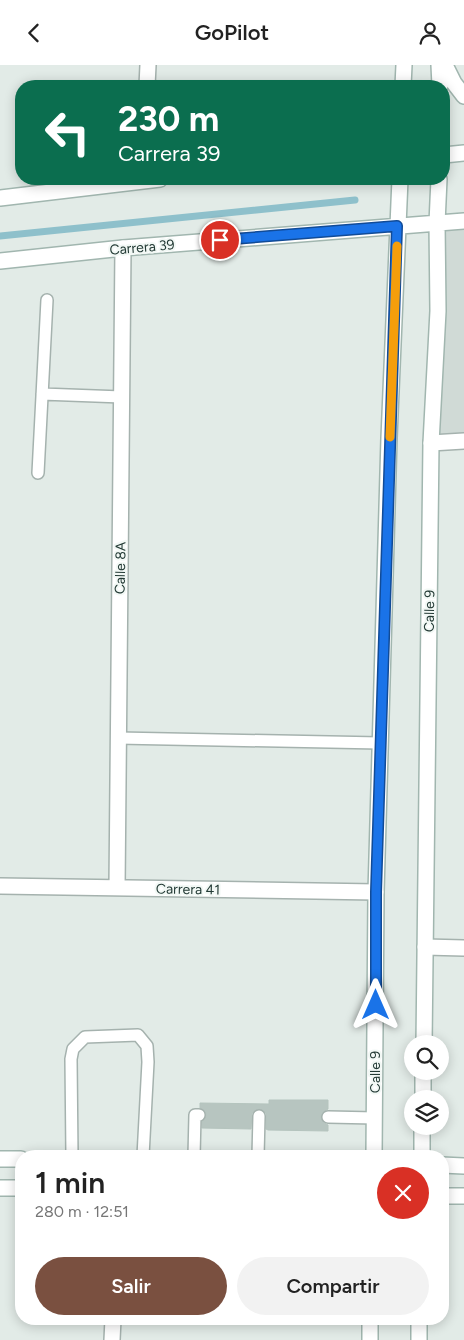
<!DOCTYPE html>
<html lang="es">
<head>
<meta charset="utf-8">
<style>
	body { margin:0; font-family:Figtree,sans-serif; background:#f2f2f2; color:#222; height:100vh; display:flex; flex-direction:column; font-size:19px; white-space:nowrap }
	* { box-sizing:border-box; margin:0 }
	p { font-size:16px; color:#767676 }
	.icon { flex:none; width:28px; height:28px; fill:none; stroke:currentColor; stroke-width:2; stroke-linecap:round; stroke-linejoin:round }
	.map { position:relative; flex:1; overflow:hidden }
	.drawer { position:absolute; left:15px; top:1085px; width:434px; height:175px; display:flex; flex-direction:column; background:#fff; border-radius:20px; box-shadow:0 2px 12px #0003 }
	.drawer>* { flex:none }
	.hud { position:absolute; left:15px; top:15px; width:435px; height:105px; border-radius:20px; box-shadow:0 2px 12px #0003; background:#0b6e4f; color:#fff; overflow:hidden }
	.fabs { position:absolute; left:404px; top:970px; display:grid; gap:10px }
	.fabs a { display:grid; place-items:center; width:45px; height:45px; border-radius:50%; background:#fff; box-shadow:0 2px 12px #0003; font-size:25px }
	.pin { position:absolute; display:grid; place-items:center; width:42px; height:42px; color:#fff; margin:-21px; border:2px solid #fff; border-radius:50%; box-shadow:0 1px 5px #0007 }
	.me { position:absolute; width:55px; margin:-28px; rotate:0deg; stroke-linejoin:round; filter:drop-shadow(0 0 4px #0008) }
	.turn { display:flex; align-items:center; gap:18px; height:105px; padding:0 20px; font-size:22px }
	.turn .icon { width:65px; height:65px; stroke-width:2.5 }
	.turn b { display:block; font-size:35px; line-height:42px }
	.round { display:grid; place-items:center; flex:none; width:52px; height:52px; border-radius:26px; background:#f2f2f2 }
	.summary { display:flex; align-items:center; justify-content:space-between; height:85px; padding:0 20px }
	h1 { font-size:30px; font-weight:600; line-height:38px }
	.button { display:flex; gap:10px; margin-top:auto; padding:10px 20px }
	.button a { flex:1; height:58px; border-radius:30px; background:#7a5040; color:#fff; font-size:20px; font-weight:600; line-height:58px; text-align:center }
	.button a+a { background:#f2f2f2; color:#222 }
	header { display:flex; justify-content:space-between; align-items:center; height:65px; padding:0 20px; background:#fff; font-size:22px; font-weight:600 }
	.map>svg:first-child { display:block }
	.built { fill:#d0dad6 }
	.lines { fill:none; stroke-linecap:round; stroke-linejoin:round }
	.stream { stroke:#8ec0cb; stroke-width:7 }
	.building { fill:#b7c5c0; stroke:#b5c4be }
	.lane-casing { stroke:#a5b2ae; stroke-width:14 }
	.street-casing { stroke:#a5b2ae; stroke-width:18 }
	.secondary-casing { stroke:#a1b6af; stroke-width:18 }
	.lane { stroke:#fff; stroke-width:11 }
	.street { stroke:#fff; stroke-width:15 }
	.secondary { stroke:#fff; stroke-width:15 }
	.route-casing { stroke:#114b97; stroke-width:12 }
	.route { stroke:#1a73e8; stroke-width:9 }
	.slow { stroke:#f59e0b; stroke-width:9 }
	.labels { text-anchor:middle; stroke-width:4; stroke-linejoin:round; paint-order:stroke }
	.street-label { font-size:14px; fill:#233a35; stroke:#f2f8f5 }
</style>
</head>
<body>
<header><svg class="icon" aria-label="back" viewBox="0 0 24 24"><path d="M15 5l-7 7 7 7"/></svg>GoPilot<svg class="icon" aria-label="person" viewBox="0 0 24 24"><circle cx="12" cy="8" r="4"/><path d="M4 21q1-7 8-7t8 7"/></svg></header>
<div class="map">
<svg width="464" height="1275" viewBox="0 0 464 1275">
	<rect width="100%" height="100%" fill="#e2ebe7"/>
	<!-- built -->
	<path class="built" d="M464 156V376L431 378 437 158Z"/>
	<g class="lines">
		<!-- stream -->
		<path class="stream" d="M0 171 355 135"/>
	</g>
	<!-- building -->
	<path class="building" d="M269 1035H328V1044L322 1048 321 1052 324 1058 328 1060V1066L268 1065 266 1064V1048L259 1044 252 1048 251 1064 202 1063V1057L206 1050 205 1046 200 1043V1038L269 1039Z"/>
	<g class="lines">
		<!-- lane casing -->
		<g class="lane-casing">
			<path id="lane" d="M42 329 122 332
				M38 408 47 235
				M118 673 380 678
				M328 1052 375 1053
				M72 1091 71 994 73 984 85 972 138 970 147 981 148 997 143 1091
				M194 1091 195 1050H199
				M258 1091 259 1051"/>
		</g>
		<!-- street casing -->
		<g class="street-casing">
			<path id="street" d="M147 21 148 0
				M431 378 464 376
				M0 821 376 827
				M117 823 123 183
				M425 882 464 883
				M112 1275 113 1254"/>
		</g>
		<!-- secondary casing -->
		<g class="secondary-casing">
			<path id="secondary" d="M439 0 440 21
				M445 0 454 18 464 31
				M403 21 404 0
				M444 90 464 88
				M0 133 160 114
				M0 196 123 183 464 156
				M424 979 431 378 438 246 437 158 439 114
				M423 1034V1006
				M374 1091 376 827 389 373 400 114
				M422 1091V1061
				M0 1094H21
				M442 1100 464 1101
				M0 1123H21
				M442 1131H464
				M370 1275V1254
				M419 1275V1254"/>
		</g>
		<!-- lane -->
		<use href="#lane" class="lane"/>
		<!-- street -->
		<use href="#street" class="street"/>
		<!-- secondary -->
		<use href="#secondary" class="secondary"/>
	</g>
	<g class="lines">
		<!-- route casing -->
		<g class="route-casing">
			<path id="route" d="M220 175 397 161 376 827V940"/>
		</g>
		<!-- route -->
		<use href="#route" class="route"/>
		<!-- slow -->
		<path class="slow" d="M390 372 397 181"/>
	</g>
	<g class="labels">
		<!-- street labels -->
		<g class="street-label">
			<text transform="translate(142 182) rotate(-5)" y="5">Carrera 39</text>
			<text transform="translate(120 503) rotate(-89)" y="5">Calle 8A</text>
			<text transform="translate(429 546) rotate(-89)" y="5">Calle 9</text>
			<text transform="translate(188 824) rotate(1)" y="5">Carrera 41</text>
			<text transform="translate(375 1007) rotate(-90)" y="5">Calle 9</text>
		</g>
	</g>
</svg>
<div class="fabs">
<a><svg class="icon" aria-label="search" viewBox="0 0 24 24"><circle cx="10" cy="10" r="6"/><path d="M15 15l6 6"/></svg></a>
<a><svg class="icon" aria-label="layers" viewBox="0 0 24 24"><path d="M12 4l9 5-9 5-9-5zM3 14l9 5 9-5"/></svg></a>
</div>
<div class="pin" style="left:220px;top:175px;background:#d93025"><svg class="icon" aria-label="arrive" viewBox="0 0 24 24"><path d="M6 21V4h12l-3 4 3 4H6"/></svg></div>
<svg class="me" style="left:376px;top:940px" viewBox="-20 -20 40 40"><path d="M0-17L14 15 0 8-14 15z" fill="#1a73e8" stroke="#fff" stroke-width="4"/></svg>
<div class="hud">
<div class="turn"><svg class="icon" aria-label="left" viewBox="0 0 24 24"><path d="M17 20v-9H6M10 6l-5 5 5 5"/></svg><div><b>230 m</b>Carrera 39</div></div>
</div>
<section class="drawer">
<div class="summary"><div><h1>1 min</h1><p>280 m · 12:51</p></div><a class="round" style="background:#d93025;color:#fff"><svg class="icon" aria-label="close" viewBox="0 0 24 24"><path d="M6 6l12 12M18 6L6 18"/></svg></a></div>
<div class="button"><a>Salir</a><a>Compartir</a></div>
</section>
</div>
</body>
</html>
